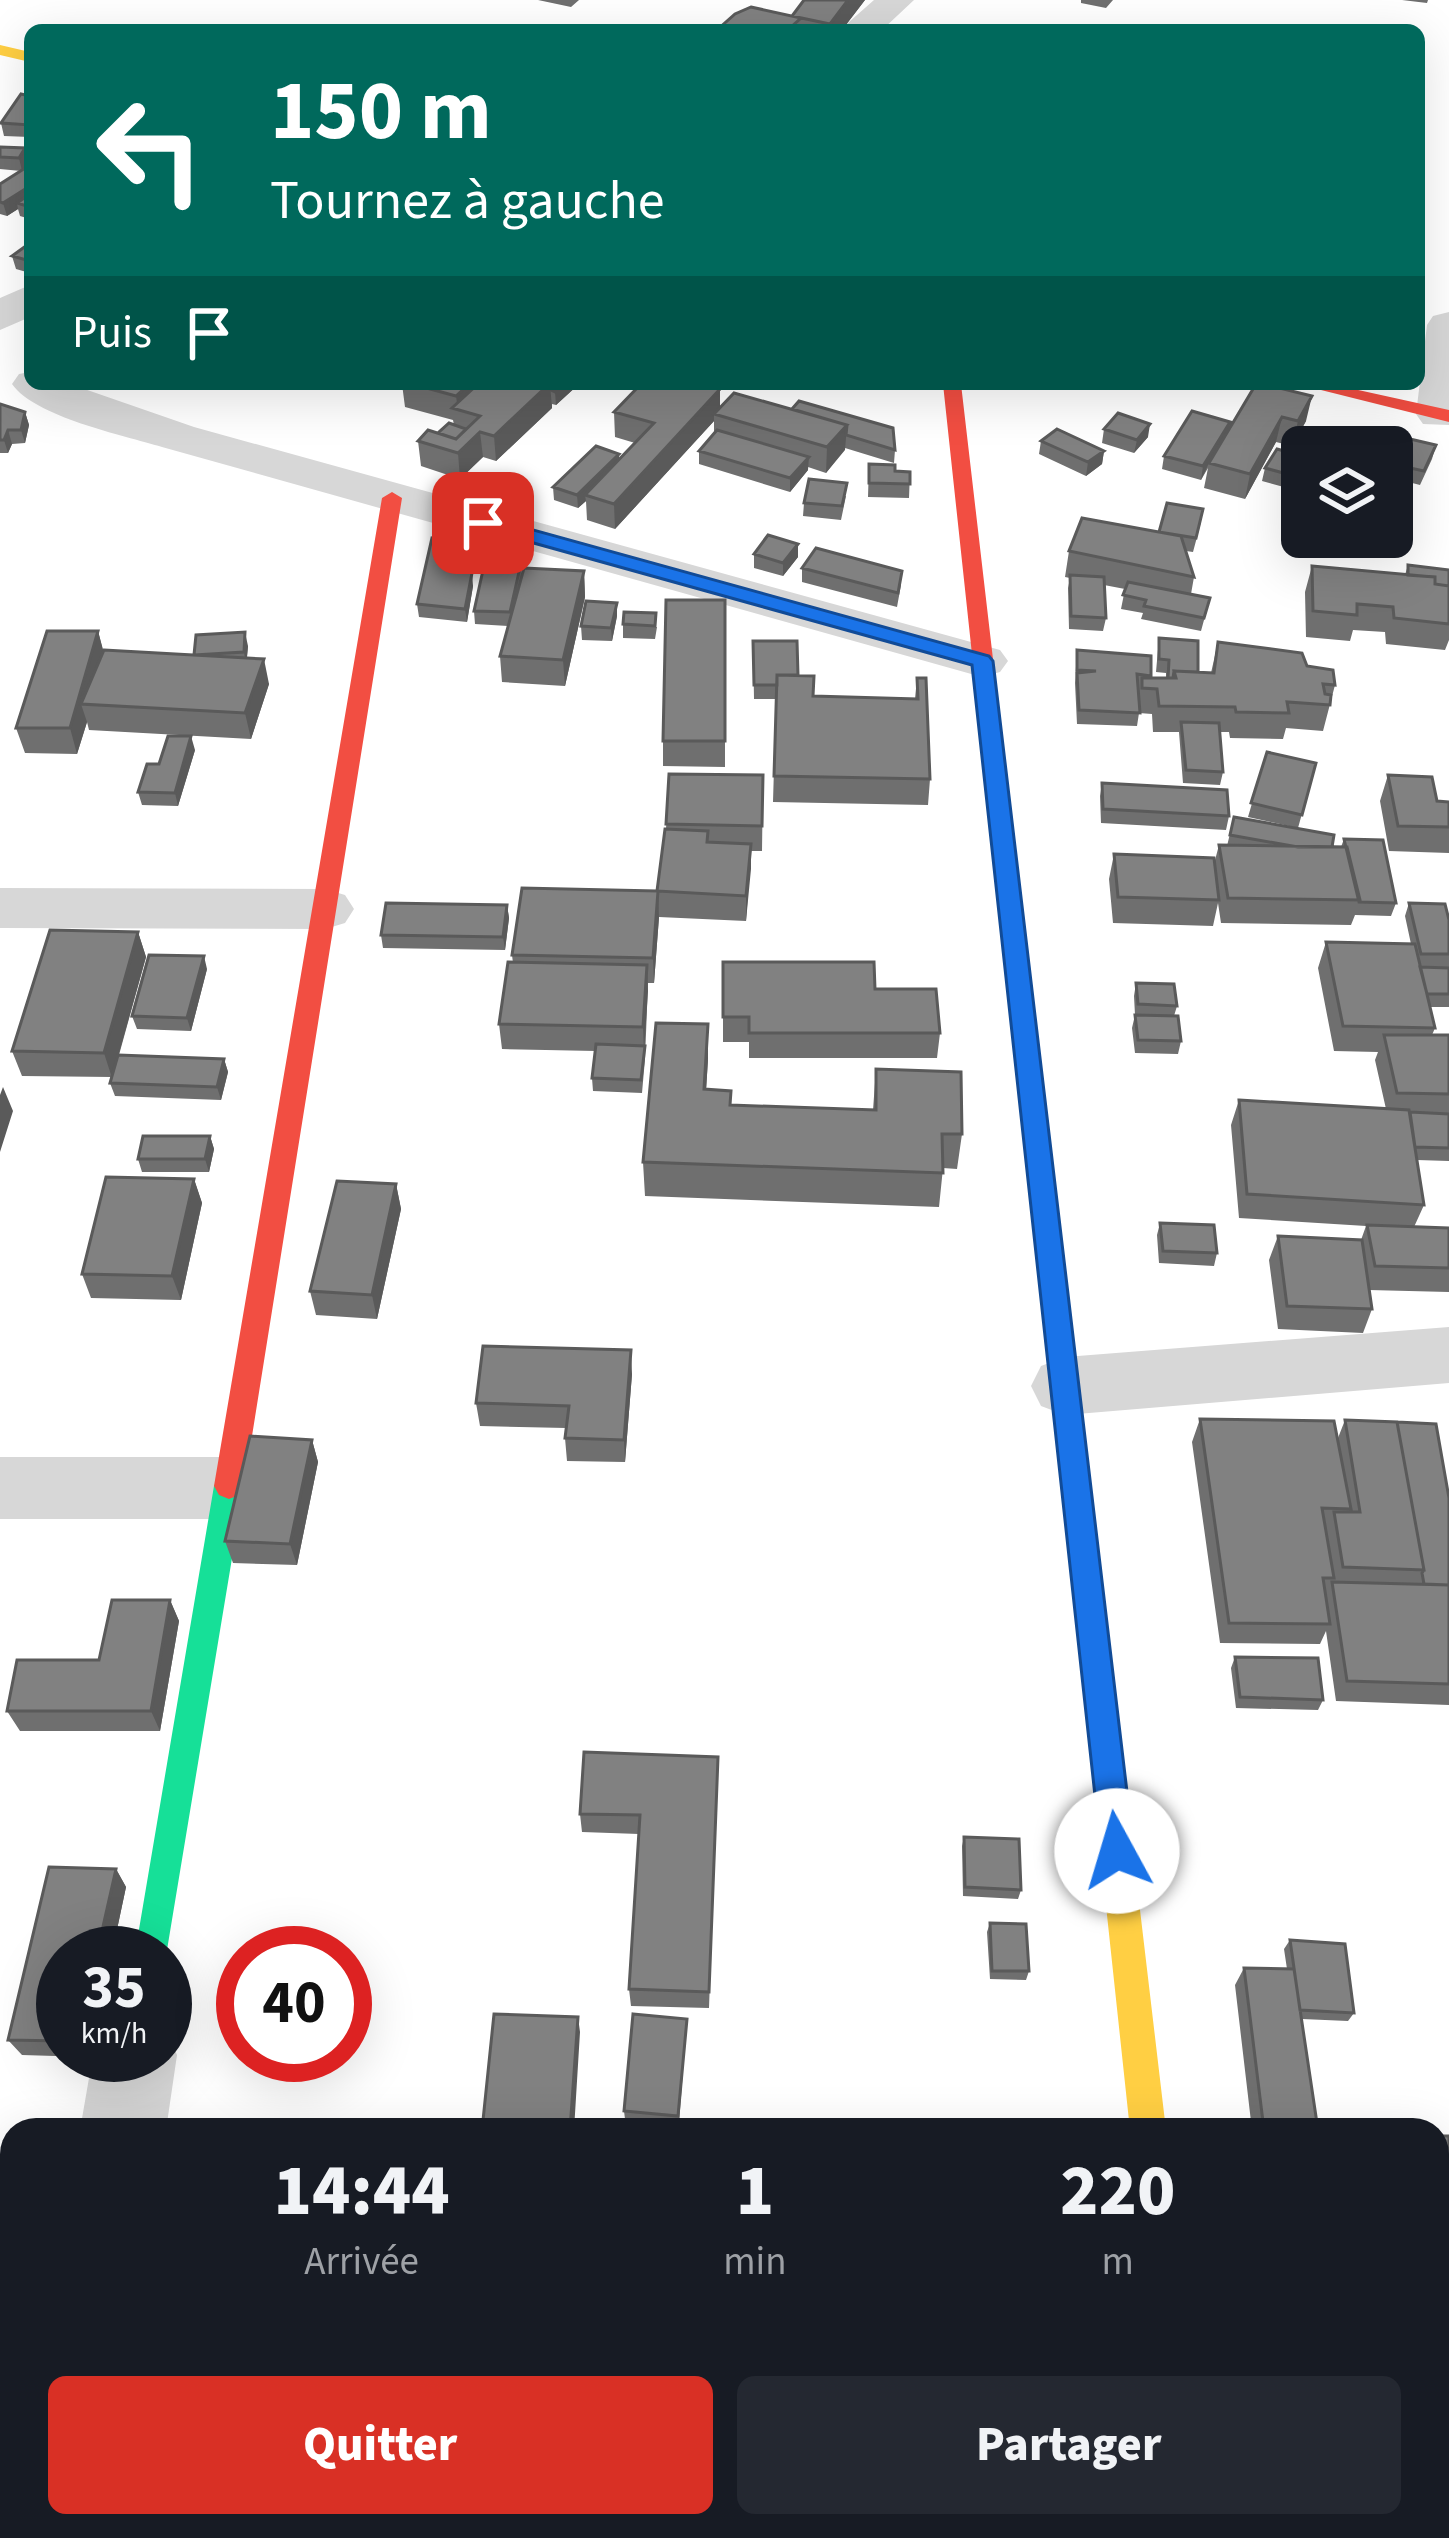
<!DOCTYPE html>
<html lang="fr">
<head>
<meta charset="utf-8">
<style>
	body { margin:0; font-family:"Source Sans 3",sans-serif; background:#242831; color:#f1f3f6; height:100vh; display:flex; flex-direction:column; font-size:45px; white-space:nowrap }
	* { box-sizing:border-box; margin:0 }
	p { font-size:39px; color:#9ea1a6 }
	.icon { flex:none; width:66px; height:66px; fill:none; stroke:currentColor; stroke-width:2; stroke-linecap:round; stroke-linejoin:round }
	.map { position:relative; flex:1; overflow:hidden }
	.drawer { position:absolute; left:0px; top:2118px; width:1449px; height:420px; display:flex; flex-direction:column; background:#171b24; border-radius:36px 36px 0 0; box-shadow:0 12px 48px #0002 }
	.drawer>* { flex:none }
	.banner { position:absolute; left:24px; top:24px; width:1401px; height:366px; border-radius:18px; box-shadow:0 12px 48px #0002; background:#00695c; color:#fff; overflow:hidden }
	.tools { position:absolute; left:1281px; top:426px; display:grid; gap:24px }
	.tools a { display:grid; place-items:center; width:132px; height:132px; border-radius:18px; background:#171b24; box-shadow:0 12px 48px #0002; font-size:60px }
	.speed { position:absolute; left:36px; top:1926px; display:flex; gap:24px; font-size:60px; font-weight:700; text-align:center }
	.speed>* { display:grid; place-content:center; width:156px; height:156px; border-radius:50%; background:#171b24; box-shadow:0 12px 48px #0002; line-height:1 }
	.speed small { font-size:30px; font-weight:400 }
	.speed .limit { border:18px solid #d22; background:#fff; color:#111 }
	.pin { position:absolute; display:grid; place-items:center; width:102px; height:102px; color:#fff; margin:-51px; border-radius:24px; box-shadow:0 6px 18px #0006 }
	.me { position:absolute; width:132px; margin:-66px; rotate:354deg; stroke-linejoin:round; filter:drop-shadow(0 0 9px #0008) }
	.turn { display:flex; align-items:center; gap:42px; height:252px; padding:0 48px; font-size:54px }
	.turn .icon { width:156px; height:156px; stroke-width:2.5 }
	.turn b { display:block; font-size:84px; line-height:102px }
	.then { display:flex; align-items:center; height:114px; padding:0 48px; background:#0003; gap:24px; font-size:45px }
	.eta { display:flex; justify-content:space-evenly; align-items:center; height:204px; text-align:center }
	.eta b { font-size:72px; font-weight:800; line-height:84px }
	.cta { display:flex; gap:24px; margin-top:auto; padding:24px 48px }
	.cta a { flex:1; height:138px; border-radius:18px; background:#d93025; color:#fff; font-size:48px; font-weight:800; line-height:138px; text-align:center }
	.cta a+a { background:#242831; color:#f1f3f6 }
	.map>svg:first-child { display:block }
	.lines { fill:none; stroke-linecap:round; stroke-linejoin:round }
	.street { fill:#d7d7d7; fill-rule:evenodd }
	.fast { fill:#16e098; fill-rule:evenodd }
	.slow { fill:#ffcf43; fill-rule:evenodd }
	.jam { fill:#f24e42; fill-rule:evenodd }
	.wall { fill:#6f6f6f }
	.shaded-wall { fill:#5a5a5a }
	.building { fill:#818181; stroke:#5a5a5a; stroke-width:3 }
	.route { fill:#1a73e8; stroke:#114b97; stroke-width:3 }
</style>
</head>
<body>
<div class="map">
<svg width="1449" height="2538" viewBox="0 0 1449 2538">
	<rect width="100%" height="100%" fill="#fff"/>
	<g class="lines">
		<!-- street -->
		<path class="street" d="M874 0H914L882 30H840Z
			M30 285V317L0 330V298Z
			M1449 312V425L1423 424 1416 414 1427 325 1433 316Z
			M30 372V384H70L194 427 1000 650 1008 661 1000 672 982 677 162 447C123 435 35 417 12 384L19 374Z
			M0 888 325 889 345 895 354 909 345 923 325 929 0 928Z
			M1449 1327V1383L1065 1415 1041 1406 1031 1386 1041 1366 1065 1357Z
			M0 1457H228L253 1466 264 1488 253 1510 228 1519H0Z
			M165 2026 177 2055 166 2130H80L93 2055H165Z
			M0 2378H12V2472L0 2470Z
			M1146 2526H1242L1243 2538H1147Z"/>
		<!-- fast -->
		<path class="fast" d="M229 1473 239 1477 244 1486 165 1962V1953H135L214 1486 219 1477Z"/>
		<!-- slow -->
		<path class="slow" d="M0 45 30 52V62L0 55Z
			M1026 1037 1038 1046 1166 2130H1130L1014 1046Z"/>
		<!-- jam -->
		<path class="jam" d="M943 384H961L1038 1046 1026 1055 1014 1046Z
			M1297 384H1331L1449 410V422Z
			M392 492 402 498 244 1486 239 1495 229 1499 219 1495 214 1486 382 498Z"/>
	</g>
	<!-- wall -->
	<path class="wall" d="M538 0H579L571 7Z
		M804 0H865L842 30H717L792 16Z
		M1081 0H1113L1106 8 1081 3Z
		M1402 0H1428L1427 3Z
		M30 96V137L4 136 1 123Z
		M0 147 25 148 28 161 23 170 30 165V219L20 216 18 209 7 216 0 214V184L21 171 0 169Z
		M30 243V273L16 269 12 256Z
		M402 384H579L556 405 552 404V408L496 461 483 457 460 479 421 466 418 441 454 425 453 420 405 407Z
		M1256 384 1306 421 1292 446 1276 442 1245 499 1204 488 1208 468 1201 480 1162 469 1164 456 1229 429Z
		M734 393 895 450 894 463 845 448 826 473 808 467V470L790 492 699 464V451L714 434V421L615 529 587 520 586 501 578 508 554 500 553 487 620 459 635 443 615 437 614 412 720 408Z
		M0 404 25 412 29 425 25 443 12 444 8 453H0Z
		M1104 429 1148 437 1134 453 1102 443Z
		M1041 441 1104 451 1102 464 1086 476 1039 454Z
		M1436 445 1432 459 1420 485 1393 478 1396 465Z
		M1302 456V492L1262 481 1265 468Z
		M869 464 895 471 910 472 909 498 868 497Z
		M846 496 841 520 803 516 804 503Z
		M1201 522 1193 552 1186 551 1194 577 1191 594 1210 598 1201 631 1141 619 1143 613 1121 609 1125 589 1104 585 1106 618 1103 631 1069 629 1068 588 1070 578 1065 577 1069 551Z
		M1344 537H1380L1377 545Z
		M462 554 461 564 473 586 467 622 419 617 417 604Z
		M754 554 798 557 783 576 754 568Z
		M521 563 522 575 584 571 585 597 565 686 502 682 500 656 508 626 475 624 474 611Z
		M1408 565 1449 570V640L1445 650 1386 644 1385 632 1353 630 1350 641 1306 637 1305 592 1312 566 1405 575Z
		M802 568 901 585 897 607 802 582Z
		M725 600V767L663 766V741Z
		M617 616 612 641 582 640 581 626Z
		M623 624 657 627 655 639 623 638Z
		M98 631 103 651 194 655 248 646 247 658 269 684 251 739 89 730 87 722 77 754 25 753 16 728Z
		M1159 638 1198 672 1211 673 1218 642 1307 666 1335 685 1323 731 1286 728 1283 739 1230 738 1229 732H1220L1223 772 1220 785 1183 783 1179 732H1153L1152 714 1139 713 1137 726 1077 724 1075 683 1077 650 1151 656V678H1166V673L1156 672Z
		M753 641 798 675 813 696 915 699 917 678 930 779 928 805 773 802 776 699H754Z
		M195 750 178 806 142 805 138 792 159 764Z
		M1267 752 1316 763 1298 828 1248 817Z
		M669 774 763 775 762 851H751L746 921 659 917 654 983H648L645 1059 642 1093 593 1091 592 1078 596 1051 502 1049 499 1024 513 963 512 955 657 891 666 829Z
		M1388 775 1437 801 1449 802V853L1389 851 1380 801Z
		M1102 783 1229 816 1226 830 1101 823 1100 796Z
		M1234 817 1332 847H1341L1344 839 1396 903 1391 916 1355 915 1351 925 1221 923 1218 903 1213 926 1113 923 1109 879 1114 854 1214 864 1219 845 1227 846Z
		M1409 903 1449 920V967H1420L1449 968V1007H1430L1435 1028 1432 1035H1449V1161L1417 1160 1424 1205 1414 1227 1449 1228V1292L1369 1290 1372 1309 1363 1333 1278 1329 1269 1260 1278 1236 1361 1240 1366 1226 1239 1218 1231 1125 1239 1100 1386 1109 1375 1060 1378 1052 1334 1051 1318 968 1326 942 1411 944 1405 916Z
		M507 905 509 918 505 950 383 948 381 935Z
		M138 932 146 957 119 1055 224 1059 228 1072 221 1100 115 1096 110 1083 112 1077 22 1076 12 1051Z
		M723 962 875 989 940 1033 937 1058H749V1042H723Z
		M207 969 191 1031 137 1029 132 1016Z
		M1136 983 1177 1006 1174 1016 1181 1041 1178 1054 1135 1053 1132 1028 1135 1015 1134 996Z
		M708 1059 706 1090 731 1105 873 1110 876 1069 962 1134 957 1169 943 1168 939 1207 645 1196 643 1162Z
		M210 1136 214 1149 209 1172H142L138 1159Z
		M194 1179 202 1203 181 1300 91 1298 82 1274Z
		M396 1184 401 1209 377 1319 316 1315 310 1291Z
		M1160 1223 1217 1253 1214 1266 1159 1263 1157 1235Z
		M632 1374 625 1462 567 1461 565 1438 566 1428 480 1426 476 1403Z
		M1200 1419 1338 1438 1345 1420 1449 1498V1705L1336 1701 1326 1631 1320 1644 1220 1643 1192 1442Z
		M312 1440 318 1462 297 1565 233 1563 225 1541Z
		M170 1600 179 1621 160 1731H20L7 1711 99 1660Z
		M1235 1657 1323 1700 1318 1710 1236 1708 1231 1668Z
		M718 1757 709 2008 631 2006 629 1989 639 1834 582 1832 580 1814Z
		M964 1837 1021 1890 1018 1899 963 1896 962 1846Z
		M116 1869 126 1887 112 1953H63V2055H90L89 2057 22 2055 8 2040Z
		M990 1923 1029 1971 1026 1980 990 1979 987 1932Z
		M1290 1940 1354 2013 1348 2021 1302 2019 1318 2130H1252L1235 1985 1244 1968 1287 1969 1284 1949Z
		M687 2019 679 2123 625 2119 624 2111Z
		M1437 2136H1449V2215L1437 2214Z
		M1449 2310V2377H1437V2311Z"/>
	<!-- shaded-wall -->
	<path class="shaded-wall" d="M848 0H865L842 30H829L830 24Z
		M25 148 28 161 22 171 19 158Z
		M30 186V201L17 203 18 209 7 216 3 203Z
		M469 384H496L458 410 456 396Z
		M549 384H550L552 408 496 461 494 436Z
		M563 384H579L556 405 555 392Z
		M720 389V415L714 414V421L615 529 614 504Z
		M1312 396 1306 421 1292 446 1298 421Z
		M25 412 29 425 25 443 21 430Z
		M1282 417 1276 442 1245 499 1250 474Z
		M1230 422 1228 435 1209 463 1201 480 1203 466Z
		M1150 424 1148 437 1134 453 1137 440Z
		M847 425 845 450 826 473 827 447Z
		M8 430 12 444 8 453 4 440Z
		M480 432 483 457 460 479 458 453Z
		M1104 451 1102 464 1086 476 1088 462Z
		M619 454 620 467 585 495 586 501 578 508 577 495Z
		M809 457 808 470 790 492V478Z
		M798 544V557L783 576V563Z
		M584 571 585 597 565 686 563 660Z
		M472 573 473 586 467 622 465 609Z
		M617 603V616L612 641 611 628Z
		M98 631 105 657 81 704 87 722 77 754 70 728Z
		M245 632 248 646 246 665 244 652Z
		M264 659 269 684 251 739 245 713Z
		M191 736 195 750 178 806 175 793Z
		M751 844V869L746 921V896Z
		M658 891 659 917 654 983 653 958Z
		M507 905 509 918 505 950 503 937Z
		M138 932 146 957 112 1078 104 1053Z
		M204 956 207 969 191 1031 187 1018Z
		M647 965 648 991 644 1052 643 1027Z
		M708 1024V1059L704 1124V1089Z
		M224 1059 228 1072 221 1100 217 1087Z
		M3 1087 13 1111 0 1152V1095Z
		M210 1136 214 1149 209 1172 205 1159Z
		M194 1179 202 1203 181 1300 172 1276Z
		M396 1184 401 1209 377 1319 372 1295Z
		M631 1350 632 1374 625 1462 624 1440Z
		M312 1440 318 1462 297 1565 290 1544Z
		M170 1600 179 1621 160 1731 151 1711Z
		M116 1869 126 1887 112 1953H97Z
		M578 2017 580 2032 574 2130H570Z"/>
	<!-- building -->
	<path class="building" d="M804 0H848L830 24 792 16Z
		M751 7 801 18 791 27 796 28 794 30H717L735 14Z
		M21 94 30 96V125L1 123Z
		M0 147 25 148 19 158 0 157Z
		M30 165V186L3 203 0 202V184Z
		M30 194V207L17 203Z
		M30 243V261L12 256Z
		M412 384H469L456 396Z
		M478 384H549L494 436 480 432 458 453 418 441 428 430 456 439 480 416 452 408Z
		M550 384H563L555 392 551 390Z
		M641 384H702L720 389 614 504 585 495 654 423 614 412Z
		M1256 384H1263L1312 396 1298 421 1282 417 1250 474 1209 463Z
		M734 393 847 425 827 447 714 414Z
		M799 401 893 428 895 450 846 435 847 425 792 409Z
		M0 404 25 412 21 430H8L4 440H0Z
		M1192 411 1230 422 1203 466 1164 456Z
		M1118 413 1150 424 1137 440 1104 429Z
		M449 423 466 429 456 439 438 433Z
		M1057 429 1104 451 1088 462 1041 441Z
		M717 430 809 457 790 478 699 451Z
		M1410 439 1436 445 1424 471 1396 465Z
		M596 446 619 454 577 495 553 487Z
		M1277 449 1302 456V478L1265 468Z
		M869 464 895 465V471L910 472V484L869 483Z
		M809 479 847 483 842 506 804 503Z
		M1167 503 1203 509 1196 538 1159 532Z
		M1082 518 1181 536 1194 577 1069 551Z
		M768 535 798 544 783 563 754 554Z
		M432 538 460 541V563L472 573 465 609 417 604Z
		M816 548 902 571 898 593 802 568Z
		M485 561 521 563 510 612 474 611Z
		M1408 565 1449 570V586L1435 584V577L1408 575Z
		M1312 566 1435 577V584L1449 586V624L1394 618 1393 607 1357 604V615L1313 611Z
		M524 568 584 571 563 660 500 656Z
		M1070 575 1104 577 1106 618 1071 616Z
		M1128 582 1210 598 1204 618 1144 606 1146 600 1123 595Z
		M666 600H725V741H663Z
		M586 601 617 603 611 628 581 626Z
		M624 612 656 613 655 626 623 624Z
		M47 631H98L70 728H16Z
		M245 632 244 652 194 655 196 635Z
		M1159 638 1198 641V672L1174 671 1173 678H1168L1169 660 1159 659Z
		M753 641H797L798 675H777V685H754Z
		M1218 642 1302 653 1307 666 1333 670 1335 685 1323 684 1325 694 1331 695 1330 705 1287 702 1289 713 1236 712 1235 707 1159 706 1157 689 1142 688V678H1176L1174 671 1214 673Z
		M104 650 264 659 245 713 81 704Z
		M1077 650 1151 656V676L1137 674 1140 713 1079 710 1077 673 1096 671 1077 670Z
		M777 675 814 676 813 696 918 699 917 678H926L930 779 774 776Z
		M1181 722 1219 723 1223 772 1186 770Z
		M168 736H191L175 793 138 792 147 764H159Z
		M1267 752 1316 763 1302 815 1251 803Z
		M669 774 763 775 762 826 666 824Z
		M1388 775 1432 777 1437 801 1449 802V827L1398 826Z
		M1102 783 1227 790 1229 816 1103 809Z
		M1234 817 1334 835 1332 847H1298L1230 835Z
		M665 829 708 831 707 842 751 844 746 896 658 891 653 958 512 955 522 888 657 891Z
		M1344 839 1383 840 1396 903 1359 902Z
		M1219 845 1347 847 1360 900 1228 898Z
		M1114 854 1214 858 1219 900 1118 897Z
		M386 903 507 905 503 937 381 935Z
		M1409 903 1445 904 1449 920V954H1421Z
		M50 930 138 932 104 1053 12 1051Z
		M1326 942 1415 944 1435 1028 1343 1026Z
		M149 955 204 956 187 1018 132 1016Z
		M508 962 647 965 643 1027 499 1024Z
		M723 962H874L875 989H936L940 1033H749V1017H723Z
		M1420 967 1449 968V994H1427Z
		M1136 983 1174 984 1177 1006 1138 1004Z
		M1135 1015 1178 1016 1181 1041 1138 1040Z
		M656 1023 708 1024 704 1089 731 1091 730 1105 876 1110V1069L961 1072 962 1134H942L943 1173 643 1162Z
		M1384 1035H1449V1094L1397 1093Z
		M596 1044 645 1046 641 1080 592 1078Z
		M118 1055 224 1059 217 1087 110 1083Z
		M1239 1100 1409 1110 1424 1205 1247 1194Z
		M1410 1112 1449 1114V1148L1415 1147Z
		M143 1136H210L205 1159H138Z
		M106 1177 194 1179 172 1276 82 1274Z
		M337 1181 396 1184 372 1295 310 1291Z
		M1160 1223 1214 1225 1217 1253 1163 1251Z
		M1367 1225 1449 1228V1268L1375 1266Z
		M1278 1236 1362 1240 1372 1309 1287 1306Z
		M483 1346 631 1350 624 1440 565 1438 569 1406 476 1403Z
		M1200 1419 1334 1421 1351 1509 1322 1508 1334 1578H1323L1330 1624 1229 1623Z
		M1345 1420 1397 1422 1424 1570 1343 1567 1334 1512H1360Z
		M1397 1422 1436 1424 1449 1498V1585L1424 1584 1422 1573 1424 1570Z
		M250 1436 312 1440 290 1544 225 1541Z
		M1332 1582 1449 1585V1684L1347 1681Z
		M112 1600H170L151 1711H7L17 1660H99Z
		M1235 1657 1318 1658 1323 1700 1240 1697Z
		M584 1752 718 1757 709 1992 629 1989 640 1815 580 1814Z
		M964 1837 1019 1839 1021 1890 965 1887Z
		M49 1867 116 1869 97 1953H63V2041L8 2040Z
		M990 1923 1026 1924 1029 1971H992Z
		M1290 1940 1345 1944 1354 2013 1300 2010Z
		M1244 1968 1294 1969 1318 2130H1264Z
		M494 2014 578 2017 570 2130H482Z
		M633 2014 687 2019 678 2116 624 2111Z
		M961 2125 1040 2128V2130H961Z
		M1437 2136H1449V2201H1437Z
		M1449 2310V2372H1437V2311Z"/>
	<!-- route -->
	<path class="route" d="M476 518H490L989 656 993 661 1134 1851 1129 1862 1117 1867 1106 1862 1101 1851 972 665 476 527Z"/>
</svg>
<div class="tools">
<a><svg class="icon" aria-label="layers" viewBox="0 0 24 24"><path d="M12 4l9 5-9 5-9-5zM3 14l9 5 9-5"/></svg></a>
</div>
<div class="speed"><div>35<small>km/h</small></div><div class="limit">40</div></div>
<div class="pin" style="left:483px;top:523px;background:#d93025"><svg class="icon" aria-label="arrive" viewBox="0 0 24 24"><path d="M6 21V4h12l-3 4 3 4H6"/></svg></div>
<svg class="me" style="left:1117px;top:1851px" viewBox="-20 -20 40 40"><circle r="19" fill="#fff"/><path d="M0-13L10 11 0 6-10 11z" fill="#1a73e8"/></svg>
<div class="banner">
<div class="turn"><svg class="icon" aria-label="left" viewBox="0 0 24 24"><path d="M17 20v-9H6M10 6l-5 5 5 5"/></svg><div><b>150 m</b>Tournez à gauche</div></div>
<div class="then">Puis<svg class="icon" aria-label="arrive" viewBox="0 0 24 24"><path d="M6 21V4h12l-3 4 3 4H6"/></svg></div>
</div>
<section class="drawer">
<div class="eta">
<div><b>14:44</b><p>Arrivée</p></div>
<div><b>1</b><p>min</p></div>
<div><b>220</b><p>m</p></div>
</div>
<div class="cta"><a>Quitter</a><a>Partager</a></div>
</section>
</div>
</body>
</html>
